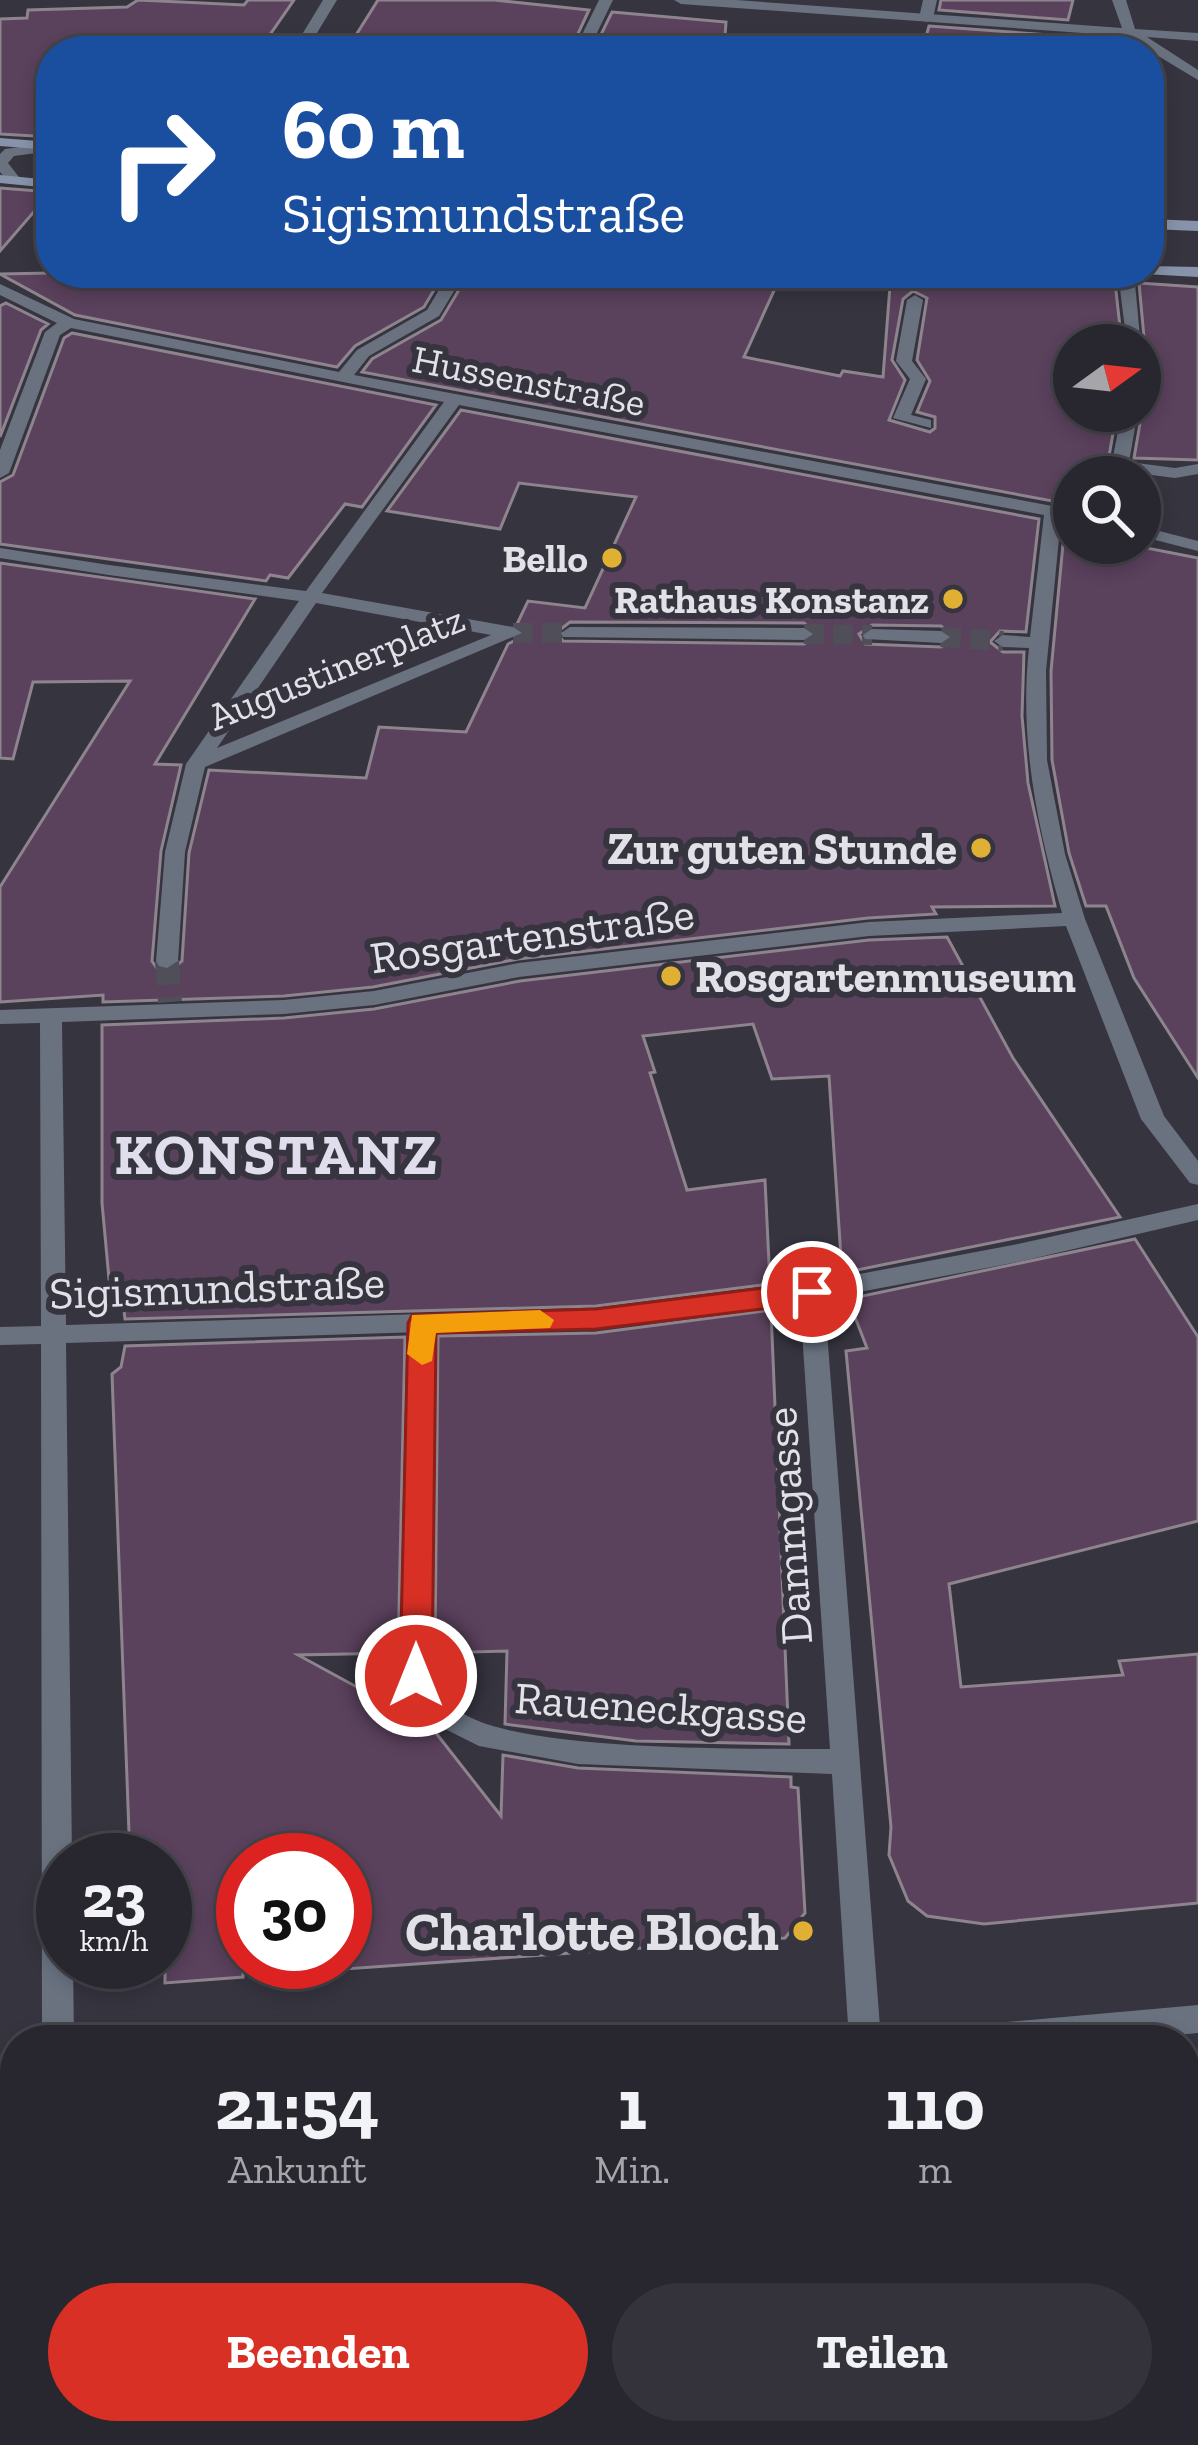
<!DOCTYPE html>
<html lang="de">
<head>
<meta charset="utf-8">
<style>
	body { margin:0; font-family:"Zilla Slab",serif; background:#34333b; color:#f1f3f6; height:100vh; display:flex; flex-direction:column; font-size:45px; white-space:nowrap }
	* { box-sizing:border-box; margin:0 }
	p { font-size:39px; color:#a5a5aa }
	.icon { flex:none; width:66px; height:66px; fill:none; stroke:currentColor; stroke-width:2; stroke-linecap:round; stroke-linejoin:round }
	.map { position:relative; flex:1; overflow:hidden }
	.details { position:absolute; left:0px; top:2025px; width:1200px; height:420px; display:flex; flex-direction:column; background:#28272f; border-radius:48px 48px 0 0; box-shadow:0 6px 18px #0003,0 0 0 3px #44444b }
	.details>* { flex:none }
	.hud { position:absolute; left:36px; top:36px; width:1128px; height:252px; border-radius:48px; box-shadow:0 6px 18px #0003,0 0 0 3px #44444b; background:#1a4fa0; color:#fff; overflow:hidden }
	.needle { width:78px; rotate:75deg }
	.tools { position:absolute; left:1053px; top:324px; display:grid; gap:24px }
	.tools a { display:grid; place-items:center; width:108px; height:108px; border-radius:50%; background:#28272f; box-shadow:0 6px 18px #0003,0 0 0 3px #44444b; font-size:60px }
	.speed { position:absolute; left:36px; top:1833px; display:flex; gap:24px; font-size:60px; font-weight:700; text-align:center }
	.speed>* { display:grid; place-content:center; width:156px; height:156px; border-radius:50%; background:#28272f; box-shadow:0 6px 18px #0003,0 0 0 3px #44444b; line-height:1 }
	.speed small { font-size:30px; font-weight:400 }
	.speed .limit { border:18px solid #d22; background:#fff; color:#111 }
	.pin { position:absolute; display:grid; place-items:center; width:102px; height:102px; color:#fff; margin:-51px; border:6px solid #fff; border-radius:50%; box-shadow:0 3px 12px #0007 }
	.me { position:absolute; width:132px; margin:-66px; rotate:0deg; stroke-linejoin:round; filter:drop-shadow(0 0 9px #0008) }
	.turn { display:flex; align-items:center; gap:42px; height:252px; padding:0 48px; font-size:54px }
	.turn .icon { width:156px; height:156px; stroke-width:2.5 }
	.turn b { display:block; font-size:84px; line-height:102px }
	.eta { display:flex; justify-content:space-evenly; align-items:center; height:204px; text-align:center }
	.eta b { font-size:72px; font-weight:700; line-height:84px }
	.primary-button { display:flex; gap:24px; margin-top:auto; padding:24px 48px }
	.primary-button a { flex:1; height:138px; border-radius:72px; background:#d93025; color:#fff; font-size:48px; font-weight:700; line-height:138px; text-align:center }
	.primary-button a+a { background:#34333b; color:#f1f3f6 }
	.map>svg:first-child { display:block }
	.built { fill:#43404f }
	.building { fill:#5a415c; stroke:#8d848e; stroke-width:3; fill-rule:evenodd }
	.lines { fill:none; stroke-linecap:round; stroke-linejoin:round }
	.pedestrian-tunnel-far1 { stroke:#504e58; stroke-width:20; stroke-dasharray:20 9; stroke-linecap:butt }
	.pedestrian-tunnel { stroke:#504e58; stroke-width:24; stroke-dasharray:24 12; stroke-linecap:butt }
	.service { fill:#6a7280; fill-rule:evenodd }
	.pedestrian { fill:#6a7280; fill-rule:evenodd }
	.minor { fill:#6a7280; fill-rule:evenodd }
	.tertiary { fill:#6a7280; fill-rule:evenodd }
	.secondary { fill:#8793aa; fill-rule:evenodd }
	.rail-casing { stroke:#aaa9b1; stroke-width:16 }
	.rail { stroke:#36343f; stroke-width:12; stroke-dasharray:34; stroke-linecap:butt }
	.route { fill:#d93025; stroke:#8d1f18; stroke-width:3 }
	.slow { fill:#f59e0b }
	.poi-dot { fill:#e0b034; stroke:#36343f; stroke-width:4.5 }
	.labels { text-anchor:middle; stroke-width:12; stroke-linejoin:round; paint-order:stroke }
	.far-street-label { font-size:39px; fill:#e2e1e8; stroke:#36343f }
	.far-poi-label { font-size:39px; font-weight:bold; fill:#e2e1e8; stroke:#36343f; text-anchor:end }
	.poi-label { font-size:45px; font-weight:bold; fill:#e2e1e8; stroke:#36343f; text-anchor:end }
	.street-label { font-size:45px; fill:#e2e1e8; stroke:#36343f }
	.near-poi-label { font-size:54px; font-weight:bold; fill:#e2e1e8; stroke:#36343f; text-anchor:end }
	.district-label { font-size:57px; font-weight:bold; letter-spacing:3px; fill:#e0deec; stroke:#36343f }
</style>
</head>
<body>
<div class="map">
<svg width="1198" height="2445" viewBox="0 0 1198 2445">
	<rect width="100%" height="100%" fill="#36343f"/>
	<!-- built -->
	<path class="built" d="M15 2221V2430H1185V2276L1198 2275V2445H0V2222Z"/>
	<!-- building -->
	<path class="building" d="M138 0 244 5 248 0H294L260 49 198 44 195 49 157 47 154 51H51V137L0 134V19L27 18 28 10 127 7Z
		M378 0H494L589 10 570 51H346Z
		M941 0H1073L1068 20 939 10Z
		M612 12 726 22 724 51H593Z
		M929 26 1065 36 1062 51H922Z
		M0 188 51 192 0 251Z
		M51 273H444L424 307 355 346 337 367 75 315 0 274Z
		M469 273H782L744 357 840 376 843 371 883 377 891 273H908L920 284 932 274 974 277 973 281 1115 282 1122 345H1074V411H1117L1109 456 1103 455 1098 477H1074V505L362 372 372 359 441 320ZM913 291 927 298 917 360 930 381 917 412 935 417V428L930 432 889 420 905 380 892 360 903 299Z
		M1139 283 1198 287V460L1134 458 1142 412 1140 352 1145 348Z
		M6 303 48 324 41 330 0 437V306Z
		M72 333 436 405 362 507 345 504 288 578 270 575 266 581 0 544V482L13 475 64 338Z
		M461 410 1039 519 1026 632 1000 631 990 642 1003 652H1024L1022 716 1028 783 1055 906 932 907 936 914 868 918 518 959 373 987 284 996 103 1002V995L0 1002V887L130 681 33 682 13 759 0 758V563L255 599 155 764 181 765 161 851 152 961 158 970 169 972 182 961 189 853 209 770 366 778 379 727 466 732 508 644 526 635 517 624 528 601 585 608 636 497 519 483 500 529 387 511ZM570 622 804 623 817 635 804 644 563 641 557 632ZM872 625 941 626 954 638 941 647 865 644 859 634Z
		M1065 523 1074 524V543H1121L1198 558V1078L1134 978 1106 906H1086L1069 853 1052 760 1051 671Z
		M947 937 1013 1058 1120 1217 842 1273 829 1076 772 1079 753 1024 643 1036 655 1072 650 1073 687 1190 765 1180 770 1284 596 1306 125 1319 120 1278 109 1279 102 1203V1025L284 1018 374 1009 520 981 869 940Z
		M1135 1239 1198 1337V1521L949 1584 961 1687 1123 1675 1119 1661 1198 1654V1903L984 1924 927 1916 908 1901 889 1855 891 1827 846 1351 867 1348 848 1299Z
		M771 1310 789 1744 636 1741 505 1724 507 1651 435 1653 438 1336 596 1333Z
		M405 1337 398 1653 298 1655 432 1728 501 1816 503 1755 578 1768 791 1777V1787L798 1788 805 1913 785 1938 345 1969V1860H243V1977L165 1983V1860H130L112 1374 121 1367 125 1346Z"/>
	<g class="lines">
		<!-- pedestrian-tunnel-far1 -->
		<path class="pedestrian-tunnel-far1" d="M513 633H570
			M804 634 872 635
			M941 637 1003 641"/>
		<!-- pedestrian-tunnel -->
		<path class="pedestrian-tunnel" d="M167 961 170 1002"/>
		<!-- service -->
		<path class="service" d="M923 0H937L933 18 926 22 919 18Z
			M928 273 920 279 912 274V273Z
			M915 295 923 300 912 361 926 379 911 415 931 420V428L893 418 910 379 896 361 907 300Z
			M0 548 109 565 118 570 109 575 0 558Z"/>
		<!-- pedestrian -->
		<path class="pedestrian" d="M449 273H465L439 316 369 356 354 375 1074 510V520L1061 518 1046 671 1047 760 1065 854 1085 919 1164 1116 1198 1161V1185L1190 1183 1141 1119 1066 926 869 936 519 977 374 1005 284 1014 62 1022 66 1325 422 1314 431 1317 434 1323 431 1329 422 1332 66 1343 72 1860H63V1962H73L74 2040H42L41 1344 0 1345V1327L41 1326 40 1023 0 1024V1010L284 1000 374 991 519 963 869 922 1062 913C1037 826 1019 739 1029 648L1003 647 994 641 1003 635 1030 637 1044 515 459 405 322 593 513 627 522 633 205 767 185 852 178 961 167 968 159 966 156 961 165 852 186 764 299 601 109 575 100 570 109 565 306 591 444 402 71 328 60 335 9 473 0 478V450L45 332 57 323 0 295V284L74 319 339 372 357 350 427 310ZM316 603 491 635 217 748Z
			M1118 273H1134L1141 348 1140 345H1127Z
			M1122 411H1138L1129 462 1175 468 1198 464V474L1175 478 1128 472 1127 477H1109Z
			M1140 526 1198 541V551L1140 536Z
			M570 627 804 628 813 634 804 640 563 637 561 633Z
			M872 629 941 631 950 637 941 643 865 639 863 635Z
			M1198 1204V1220L1018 1262 812 1301 800 1292 812 1283 1018 1244Z"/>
		<!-- minor -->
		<path class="minor" d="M323 0H337L306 51H292Z
			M599 0H613L588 51H574Z
			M674 0H736L1122 28 1112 0H1126L1135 29 1198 33V41L1147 37 1198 70V80L1125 36 681 4Z
			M51 143V151L14 156 8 163 22 181 20 184H10L0 172V154L5 149Z
			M812 1283 824 1292 881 2040H849L832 1774 578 1764 479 1746 435 1724 402 1676 410 1323 413 1317 596 1310ZM800 1302 830 1749C753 1748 513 1753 458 1710 446 1700 438 1685 430 1673L434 1332 596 1328Z
			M15 2090V2120L0 2121V2091Z"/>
		<!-- tertiary -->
		<path class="tertiary" d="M1198 2005V2033L1124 2040H947L952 2030 963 2026Z"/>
		<!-- secondary -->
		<path class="secondary" d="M0 138 51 142V150L0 146Z
			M0 175 51 180V188L0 183Z
			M1149 219 1198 221V231L1149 229Z
			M1149 266 1198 267V277L1144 274 1149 273Z"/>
		<!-- rail casing -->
		<g class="rail-casing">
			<path id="rail" d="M1185 2407H1198
				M705 2445 883 2430"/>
		</g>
		<!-- rail -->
		<use href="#rail" class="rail"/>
	</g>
	<!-- route -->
	<path class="route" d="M812 1282 826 1292 812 1303 596 1329 436 1333 432 1676 427 1685 416 1689 405 1685 400 1676 408 1323 412 1315 596 1309Z"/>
	<!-- slow -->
	<path class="slow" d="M540 1310 554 1320 550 1328 436 1333 432 1361 422 1365 407 1354 412 1315Z"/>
	<!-- markers -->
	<g class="poi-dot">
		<circle cx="612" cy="558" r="12"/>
		<circle cx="953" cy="599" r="12"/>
		<circle cx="981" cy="848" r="12"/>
		<circle cx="671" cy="976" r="12"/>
		<circle cx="803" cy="1931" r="12"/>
	</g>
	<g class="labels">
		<!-- far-street labels -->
		<g class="far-street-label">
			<text transform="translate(529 380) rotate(11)" y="14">Hussenstraße</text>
			<text transform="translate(336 667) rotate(-22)" y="14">Augustinerplatz</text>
		</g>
		<!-- far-poi labels -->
		<g class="far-poi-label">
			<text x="588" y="572">Bello</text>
			<text x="929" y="613">Rathaus Konstanz</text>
		</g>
		<!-- poi labels -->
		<g class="poi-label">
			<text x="957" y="864">Zur guten Stunde</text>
			<text x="695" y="992" text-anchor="start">Rosgartenmuseum</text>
		</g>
		<!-- street labels -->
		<g class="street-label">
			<text transform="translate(532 935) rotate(-8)" y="16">Rosgartenstraße</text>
			<text transform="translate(217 1287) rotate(-2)" y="16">Sigismundstraße</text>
			<text transform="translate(788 1526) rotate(-94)" y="16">Dammgasse</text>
			<text transform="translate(661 1707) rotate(4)" y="16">Raueneckgasse</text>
		</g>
		<!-- near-poi labels -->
		<g class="near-poi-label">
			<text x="779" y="1950">Charlotte Bloch</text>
		</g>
		<!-- district labels -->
		<g class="district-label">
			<text x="277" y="1174">KONSTANZ</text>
		</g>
	</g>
</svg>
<div class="tools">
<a><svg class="needle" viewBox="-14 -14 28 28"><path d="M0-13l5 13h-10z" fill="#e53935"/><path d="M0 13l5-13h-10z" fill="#a5a5aa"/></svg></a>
<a><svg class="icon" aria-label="search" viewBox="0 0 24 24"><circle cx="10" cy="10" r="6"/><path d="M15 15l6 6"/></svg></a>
</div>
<div class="speed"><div>23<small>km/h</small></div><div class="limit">30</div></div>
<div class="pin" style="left:812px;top:1292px;background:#d93025"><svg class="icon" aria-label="arrive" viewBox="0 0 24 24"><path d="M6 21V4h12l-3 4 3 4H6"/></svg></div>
<svg class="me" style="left:416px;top:1676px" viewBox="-20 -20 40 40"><circle r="17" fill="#d93025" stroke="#fff" stroke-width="3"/><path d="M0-11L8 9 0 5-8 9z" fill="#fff"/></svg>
<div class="hud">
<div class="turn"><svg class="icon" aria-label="right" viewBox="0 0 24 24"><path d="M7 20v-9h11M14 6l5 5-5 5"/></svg><div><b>60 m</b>Sigismundstraße</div></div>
</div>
<section class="details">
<div class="eta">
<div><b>21:54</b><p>Ankunft</p></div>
<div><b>1</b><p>Min.</p></div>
<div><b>110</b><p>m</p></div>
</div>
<div class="primary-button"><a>Beenden</a><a>Teilen</a></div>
</section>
</div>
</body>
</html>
